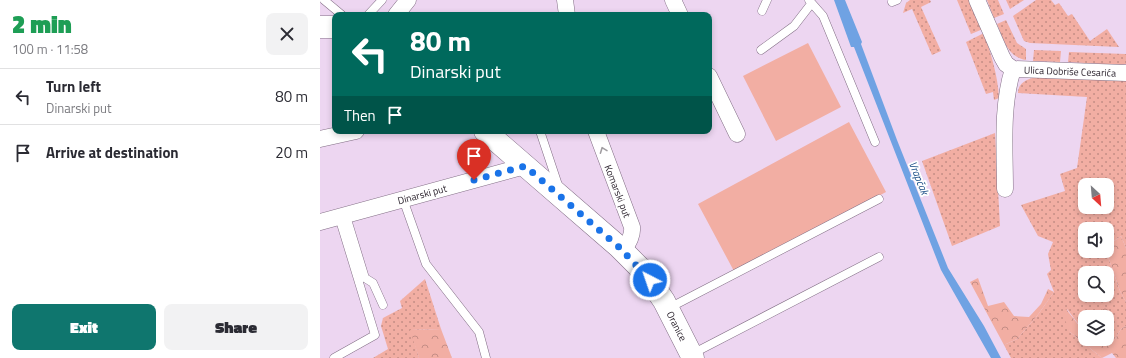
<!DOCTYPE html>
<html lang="en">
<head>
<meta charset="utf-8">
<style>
	body { margin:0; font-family:"Titillium Web",sans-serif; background:#f2f2f3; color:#2b2b33; height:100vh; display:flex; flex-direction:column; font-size:15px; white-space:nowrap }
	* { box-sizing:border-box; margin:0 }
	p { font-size:13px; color:#7c7c81 }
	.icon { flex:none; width:22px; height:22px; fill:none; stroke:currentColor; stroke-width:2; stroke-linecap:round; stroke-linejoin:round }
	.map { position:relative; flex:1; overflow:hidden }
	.sheet { display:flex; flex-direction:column; background:#fff; width:320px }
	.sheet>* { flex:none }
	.banner { position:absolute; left:12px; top:12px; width:380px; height:122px; border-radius:8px; box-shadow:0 2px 6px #0003; background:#00695c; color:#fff; overflow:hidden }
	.needle { width:26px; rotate:154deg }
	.tools { position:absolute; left:758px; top:178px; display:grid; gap:8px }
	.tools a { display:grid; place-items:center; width:36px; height:36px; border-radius:8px; background:#fff; box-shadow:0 2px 6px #0003; font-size:20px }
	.pin { position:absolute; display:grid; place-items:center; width:34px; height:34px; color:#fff; margin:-41px -17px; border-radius:50% 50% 50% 0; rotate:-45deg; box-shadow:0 0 4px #0007 }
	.pin .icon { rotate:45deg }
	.me { position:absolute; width:44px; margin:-22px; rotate:319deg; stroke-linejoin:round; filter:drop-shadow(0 0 3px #0008) }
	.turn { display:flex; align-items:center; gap:14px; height:84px; padding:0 12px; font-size:18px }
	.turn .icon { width:52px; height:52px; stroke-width:2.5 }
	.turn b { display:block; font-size:28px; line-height:34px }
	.then { display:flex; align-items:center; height:38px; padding:0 12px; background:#0003; gap:8px; font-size:15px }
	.round { display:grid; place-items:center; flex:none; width:42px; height:42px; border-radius:8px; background:#f2f2f3 }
	.summary { display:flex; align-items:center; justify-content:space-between; height:68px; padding:0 12px }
	h1 { font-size:24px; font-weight:800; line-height:30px; color:#1e9e55 }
	.cta { display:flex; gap:8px; margin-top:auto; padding:8px 12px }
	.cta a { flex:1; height:46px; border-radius:8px; background:#0f766e; color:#fff; font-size:16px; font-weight:800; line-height:46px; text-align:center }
	.cta a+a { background:#f2f2f3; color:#2b2b33 }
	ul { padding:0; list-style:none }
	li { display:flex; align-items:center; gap:12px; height:56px; padding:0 12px; border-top:1px solid #e1e1e2 }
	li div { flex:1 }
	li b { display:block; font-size:15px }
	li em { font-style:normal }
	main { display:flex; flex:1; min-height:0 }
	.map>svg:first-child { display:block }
	.grass { fill:url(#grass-dots); fill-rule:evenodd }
	.forest { fill:url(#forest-crowns) }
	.pitch { fill:#f2aea3 }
	.water { fill:#6fa2e3 }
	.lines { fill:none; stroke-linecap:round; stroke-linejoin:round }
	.service-casing { stroke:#826e85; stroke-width:9 }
	.minor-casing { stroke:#826e85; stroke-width:17 }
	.secondary-casing { stroke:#826e85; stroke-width:23 }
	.service { stroke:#fff; stroke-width:8 }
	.minor { stroke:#fff; stroke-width:16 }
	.secondary { stroke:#fff; stroke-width:22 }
	.oneway { stroke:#a09da1 }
	.route { stroke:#1a73e8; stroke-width:7; stroke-dasharray:0 12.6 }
	.labels { text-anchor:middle; stroke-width:3.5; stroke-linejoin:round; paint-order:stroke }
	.street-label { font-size:10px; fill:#2d252f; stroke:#fff }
	.water-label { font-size:11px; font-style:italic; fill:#154983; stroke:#fff }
</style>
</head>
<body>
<main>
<section class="sheet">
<div class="summary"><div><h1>2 min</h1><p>100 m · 11:58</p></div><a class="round"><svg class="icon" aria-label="close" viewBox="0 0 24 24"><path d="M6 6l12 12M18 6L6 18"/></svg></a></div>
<ul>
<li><svg class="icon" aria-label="left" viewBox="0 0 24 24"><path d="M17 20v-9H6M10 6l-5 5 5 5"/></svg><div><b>Turn left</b><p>Dinarski put</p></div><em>80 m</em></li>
<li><svg class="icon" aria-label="arrive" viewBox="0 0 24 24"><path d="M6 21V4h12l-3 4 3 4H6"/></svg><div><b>Arrive at destination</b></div><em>20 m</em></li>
</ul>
<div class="cta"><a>Exit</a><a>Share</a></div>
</section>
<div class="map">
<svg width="806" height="358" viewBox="0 0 806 358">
	<defs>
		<pattern id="grass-dots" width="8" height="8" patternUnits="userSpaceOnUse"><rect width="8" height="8" fill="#f2aea3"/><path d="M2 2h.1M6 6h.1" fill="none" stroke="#c48d85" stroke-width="1.8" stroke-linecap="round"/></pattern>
		<pattern id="forest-crowns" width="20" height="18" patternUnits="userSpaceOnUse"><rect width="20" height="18" fill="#f2aea3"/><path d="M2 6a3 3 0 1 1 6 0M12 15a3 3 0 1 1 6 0" fill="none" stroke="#c48d85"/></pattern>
	</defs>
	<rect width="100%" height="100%" fill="#edd6f1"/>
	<!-- grass -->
	<path class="grass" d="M590 0H610L611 2 601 7 621 51 612 55 592 9 583 13 586 3Z
		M637 0H650L663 29 651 34Z
		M667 0H678L684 14 674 18Z
		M686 0H704L690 9Z
		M716 0H731L735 5 739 3 748 16 752 14 770 41 787 29 799 47 710 43 704 41 693 16Z
		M686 20 697 43 706 49V60C687 57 683 38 677 24Z
		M664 33C671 54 678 76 679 98L674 100 673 92 666 94 646 42Z
		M714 50 741 51 740 62 713 61Z
		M749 52 806 54V64L800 65 748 62Z
		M716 77 806 81V248L801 236 787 246V229H765V251H786L800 291 806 302V326L801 329 795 339 788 338 787 336V320L789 317 781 305 785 316 765 317V333L747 309 750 332 782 358H691L684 345 697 339 717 316 734 292 727 274 731 270 728 254 733 242 718 236 701 205 745 191 740 174 757 168 767 97 698 93C698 83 707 79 716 77ZM765 185H787V207H765ZM765 273H787V295H765Z
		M675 133 680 226 632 246 602 161Z
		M105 279 121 329 91 330 99 358H53L68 349 61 326 63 318 82 308 80 301Z"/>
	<!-- forest -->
	<path class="forest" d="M801 236 806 248V302L800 291 786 251 787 246Z
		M658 278 668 306 684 302 694 316 709 317 721 304 728 289 734 292 717 316 697 339 684 345 650 282Z
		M780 305 789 308V317L787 320V317H785Z
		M746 309 765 333V339H787V336L788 338 795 339 801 329 806 326V358H796L792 353 782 358 750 332 743 315Z
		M121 329 132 358H99L90 330Z"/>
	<!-- pitch -->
	<path class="pitch" d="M488 43 521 107 456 141 423 76Z
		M529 122 566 192 415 273 378 204Z"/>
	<!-- water -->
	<path class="water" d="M514 0H525L542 42 541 44 577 140 628 268 664 326 681 358H671L621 270 534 47H531Z"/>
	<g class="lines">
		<!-- service casing -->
		<g class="service-casing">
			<path id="service" d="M4 0 22 15
				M489 0 503 16 555 142
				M572 2 577 0
				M442 11 447 0
				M48 15 62 0
				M441 50 474 26 491 4
				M220 131 239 188
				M83 199 106 264 159 332 166 358
				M26 216 45 278 53 283 63 305
				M349 308 559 199
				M372 354 559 257
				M14 358 55 335 19 217"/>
		</g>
		<!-- minor casing -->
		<g class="minor-casing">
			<path id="minor" d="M245 0 247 15
				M353 0 360 15
				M657 0 682 57 686 64 693 69C681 107 685 150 685 189
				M76 15 88 0
				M693 69 806 73
				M389 76 417 134
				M276 131 312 227C313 236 308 243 303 251
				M0 139 36 131
				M0 222 205 166"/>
		</g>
		<!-- secondary casing -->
		<g class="secondary-casing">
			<path id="secondary" d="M0 27H15
				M165 131 299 247 325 273 344 301 373 358"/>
		</g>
		<!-- service -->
		<use href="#service" class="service"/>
		<!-- minor -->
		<use href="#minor" class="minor"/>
		<!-- secondary -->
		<use href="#secondary" class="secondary"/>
	</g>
	<!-- one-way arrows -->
	<defs><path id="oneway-chevron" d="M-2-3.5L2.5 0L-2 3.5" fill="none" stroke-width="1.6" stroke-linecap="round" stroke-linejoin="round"/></defs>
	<use class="oneway" href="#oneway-chevron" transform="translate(283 150) rotate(-111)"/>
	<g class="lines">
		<!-- route -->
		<path class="route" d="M154 180 205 166 299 247 330 280"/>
	</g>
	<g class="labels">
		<!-- street labels -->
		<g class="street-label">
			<text transform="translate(750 71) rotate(2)" y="4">Ulica Dobriše Cesarića</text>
			<text transform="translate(298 191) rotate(69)" y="4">Komarski put</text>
			<text transform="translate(102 194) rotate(-15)" y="4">Dinarski put</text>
			<text transform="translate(357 326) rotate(63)" y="4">Oranice</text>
		</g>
		<!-- water labels -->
		<g class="water-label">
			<text transform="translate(599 178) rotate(68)" y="4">Vrapčak</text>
		</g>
	</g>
</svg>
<div class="tools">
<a><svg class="needle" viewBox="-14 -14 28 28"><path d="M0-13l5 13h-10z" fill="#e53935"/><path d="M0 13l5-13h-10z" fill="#7c7c81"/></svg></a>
<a><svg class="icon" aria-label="sound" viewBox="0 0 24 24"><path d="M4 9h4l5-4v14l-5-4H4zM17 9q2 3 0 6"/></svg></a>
<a><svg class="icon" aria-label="search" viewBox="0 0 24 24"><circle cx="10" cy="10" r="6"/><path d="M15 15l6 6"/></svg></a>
<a><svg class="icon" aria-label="layers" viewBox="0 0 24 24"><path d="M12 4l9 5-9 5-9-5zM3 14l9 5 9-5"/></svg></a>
</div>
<div class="pin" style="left:154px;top:180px;background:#d93025"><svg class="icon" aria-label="arrive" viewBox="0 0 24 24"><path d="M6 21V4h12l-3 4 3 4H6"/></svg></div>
<svg class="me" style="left:330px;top:280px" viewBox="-20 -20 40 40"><circle r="17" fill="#1a73e8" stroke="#fff" stroke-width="3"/><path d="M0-11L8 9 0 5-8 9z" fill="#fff"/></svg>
<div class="banner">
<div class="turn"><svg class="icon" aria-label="left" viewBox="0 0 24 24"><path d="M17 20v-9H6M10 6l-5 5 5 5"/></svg><div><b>80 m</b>Dinarski put</div></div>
<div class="then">Then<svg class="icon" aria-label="arrive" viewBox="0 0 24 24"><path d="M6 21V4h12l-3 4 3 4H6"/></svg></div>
</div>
</div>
</main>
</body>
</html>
